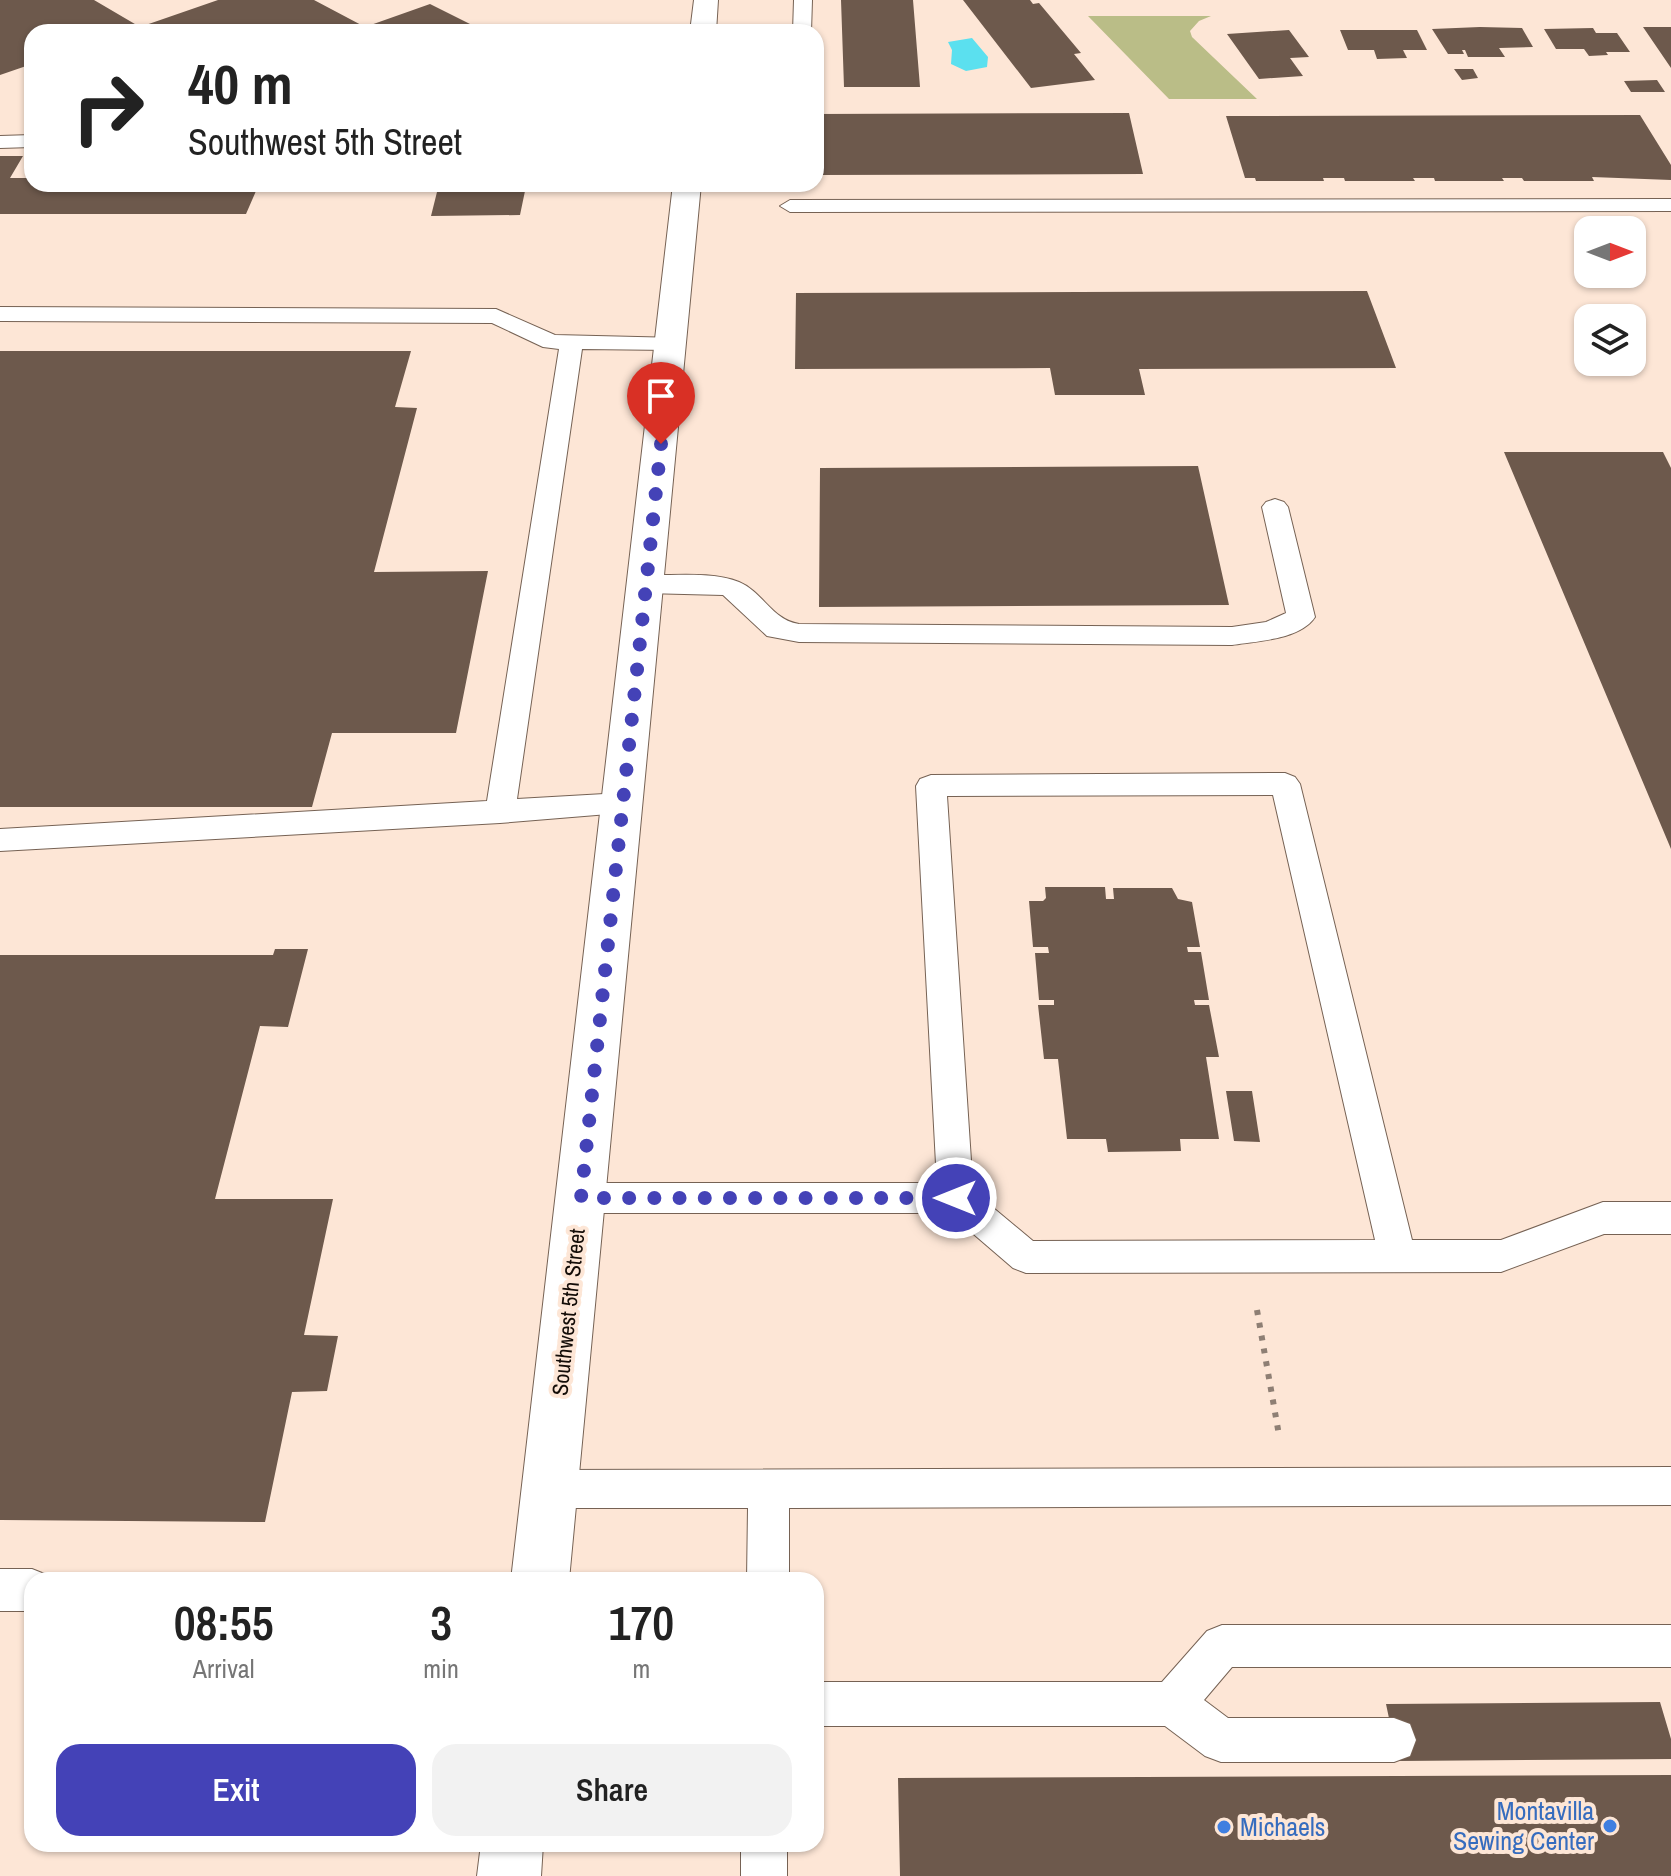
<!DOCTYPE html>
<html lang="en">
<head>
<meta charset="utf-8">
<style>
	body { margin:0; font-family:"Archivo Narrow",sans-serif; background:#f2f2f2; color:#222; height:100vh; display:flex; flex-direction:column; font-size:30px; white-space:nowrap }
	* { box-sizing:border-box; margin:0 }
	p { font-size:26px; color:#767676 }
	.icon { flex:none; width:44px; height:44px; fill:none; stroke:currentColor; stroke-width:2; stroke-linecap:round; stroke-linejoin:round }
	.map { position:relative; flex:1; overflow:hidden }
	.drawer { position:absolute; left:24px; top:1572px; width:800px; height:280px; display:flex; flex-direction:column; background:#fff; border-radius:24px; box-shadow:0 2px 6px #0004 }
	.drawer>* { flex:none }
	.hud { position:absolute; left:24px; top:24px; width:800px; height:168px; border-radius:24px; box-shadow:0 2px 6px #0004; background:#fff; color:#222; overflow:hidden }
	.needle { width:52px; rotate:90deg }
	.fabs { position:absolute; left:1574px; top:216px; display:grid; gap:16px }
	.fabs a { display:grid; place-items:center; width:72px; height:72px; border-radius:16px; background:#fff; box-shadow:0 2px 6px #0004; font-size:40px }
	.pin { position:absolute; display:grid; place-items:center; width:68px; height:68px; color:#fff; margin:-82px -34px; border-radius:50% 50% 50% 0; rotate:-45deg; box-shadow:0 0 8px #0007 }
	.pin .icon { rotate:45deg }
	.me { position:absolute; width:88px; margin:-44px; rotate:270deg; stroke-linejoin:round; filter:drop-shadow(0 0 6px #0008) }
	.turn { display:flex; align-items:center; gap:28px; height:168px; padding:0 32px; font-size:36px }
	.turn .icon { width:104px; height:104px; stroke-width:2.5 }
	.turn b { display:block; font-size:56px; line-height:68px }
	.eta { display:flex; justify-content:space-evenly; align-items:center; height:136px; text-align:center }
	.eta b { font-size:48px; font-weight:600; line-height:56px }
	.primary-button { display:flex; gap:16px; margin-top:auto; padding:16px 32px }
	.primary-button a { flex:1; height:92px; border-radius:24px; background:#4442b7; color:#fff; font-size:32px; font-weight:600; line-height:92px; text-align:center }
	.primary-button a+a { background:#f2f2f2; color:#222 }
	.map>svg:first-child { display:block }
	.green { fill:#babd87 }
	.water { fill:#5be0ef }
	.building { fill:#6d594c }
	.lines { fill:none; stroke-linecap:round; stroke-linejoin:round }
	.lane-casing { stroke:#766254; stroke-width:2 }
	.secondary-casing { stroke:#766254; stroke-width:2 }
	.path { stroke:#8e7f74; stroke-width:6; stroke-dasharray:5 8; stroke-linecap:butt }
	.lane { fill:#fff; fill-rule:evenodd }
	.secondary { fill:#fff; fill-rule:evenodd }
	.route { stroke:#4442b7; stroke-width:14; stroke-dasharray:0 25.2 }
	.shop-dot { fill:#3f7fe0; stroke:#fde6d6; stroke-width:3 }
	.labels { text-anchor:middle; stroke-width:8; stroke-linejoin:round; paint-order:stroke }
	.street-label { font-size:22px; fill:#130c07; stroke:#fde6d6 }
	.near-shop-label { font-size:26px; fill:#366cbe; stroke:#fde6d6; text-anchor:end }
</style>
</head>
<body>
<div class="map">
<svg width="1671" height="1876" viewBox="0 0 1671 1876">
	<rect width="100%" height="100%" fill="#fde6d6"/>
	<!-- green -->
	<path class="green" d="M1088 16H1211L1199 21 1190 31 1192 37 1257 99H1169Z"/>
	<!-- water -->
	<path class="water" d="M972 38 988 57 987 67 966 71 951 64 952 50 948 42Z"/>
	<!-- building -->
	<path class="building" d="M0 0H94L140 27 218 0H314L365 27 430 4 486 32H32V64L0 75Z
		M841 0H913L920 87H844Z
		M963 0H1030L1033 4 1039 3 1081 53 1074 54 1095 80 1031 88Z
		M1480 27 1522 28 1533 47 1499 48 1505 57H1468L1465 50H1462L1464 54H1448L1432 29Z
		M1643 27H1671V68Z
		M1593 28 1596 33H1617L1630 52H1606L1608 55 1589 56 1584 49H1556L1544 29Z
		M1289 30 1309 57 1290 58 1303 76 1259 79 1227 34Z
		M1340 30H1417L1427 50H1403L1407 58 1377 59 1374 50H1348Z
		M1454 69H1473L1478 78 1462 80Z
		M1657 80 1665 92H1631L1624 81Z
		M1129 113 1143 174 816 175V114Z
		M1640 115 1671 165V180L1592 177 1594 181H1524L1522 178H1502L1504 181H1435L1434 178H1413L1415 181H1345L1344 178H1323L1324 181H1256L1255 178H1245L1226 116Z
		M0 156H23L10 178H32V184H259L246 214H0Z
		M439 184H501L499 191H525L520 215 431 216Z
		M1367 291 1396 368 1139 369 1145 395H1055L1050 368 795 369 796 293Z
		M0 351H411L395 407 417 408 374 572 488 571 456 733H332L312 807H0Z
		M1504 452H1663L1671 468V849Z
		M1198 466 1229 605 819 607 820 468Z
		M1045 887H1105L1106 899H1114L1113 888H1172L1178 899 1192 902 1200 947H1187L1188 952H1201L1209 1000H1194L1195 1005H1209L1219 1057H1206L1219 1139H1180L1181 1151 1108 1152 1106 1139H1067L1058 1059H1044L1038 1005H1054V1000H1039L1035 953H1049L1048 947H1033L1029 901H1043L1046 898Z
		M275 949H308L288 1027 260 1026 215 1199H333L304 1335 338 1336 327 1391 292 1392 265 1522 0 1520V955H273Z
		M1226 1091H1252L1260 1142 1234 1141Z
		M1660 1702 1671 1739V1759L1398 1761 1386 1704Z
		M1671 1775V1876H900L898 1778Z"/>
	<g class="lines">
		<!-- lane casing -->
		<g class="lane-casing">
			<path id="lane" d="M794 0H812L811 32H793Z
				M32 135V147L0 148V136Z
				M1671 199V211L790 212 780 206 790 200Z
				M0 307 496 309 555 335 679 338 683 343 679 348 671 350 582 349 517 799 622 793 633 796 637 804 633 812 500 823 0 851V829L487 801 559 349 543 347 492 323 0 321Z
				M1275 499 1284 502 1288 507 1315 617C1300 640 1256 641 1232 645L799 642 767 636 723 595 645 593 636 590 632 584 636 578 645 575C674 576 712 571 739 582 763 592 772 620 799 624L1232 627 1266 622 1286 613 1262 507 1266 502Z
				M1285 773 1295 777 1300 784 1412 1240H1501L1603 1202H1671V1234H1604L1501 1272 1026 1273 1013 1268 949 1213H581L568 1209 563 1198 568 1187 581 1183H937L916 786 920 779 931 775ZM1273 795 1375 1240 1033 1241 973 1191 947 796Z
				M1671 1467V1505L789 1508V1580H747L748 1508H549L535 1503 529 1489 535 1475 549 1470Z
				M0 1569H32L47 1575 49 1580H32V1611H0Z
				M1222 1625H1671V1667H1232L1204 1700 1228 1718H1394L1410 1724 1416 1740 1410 1756 1394 1762H1221L1205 1756 1165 1726H816V1682H1162L1207 1631Z
				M741 1844H787V1876H741Z"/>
		</g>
		<!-- secondary casing -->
		<g class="secondary-casing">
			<path id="secondary" d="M694 0H718L716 32H690Z
				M673 184H701L569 1580H511Z
				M481 1844H543L541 1876H477Z"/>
		</g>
		<!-- path -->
		<path class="path" d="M1257 1310 1279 1435"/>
		<!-- lane -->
		<use href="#lane" class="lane"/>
		<!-- secondary -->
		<use href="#secondary" class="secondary"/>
	</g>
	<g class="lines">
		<!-- route -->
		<path class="route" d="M661 444 581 1198H956"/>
	</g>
	<!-- markers -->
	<g class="shop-dot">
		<circle cx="1610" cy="1826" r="8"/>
		<circle cx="1224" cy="1827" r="8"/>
	</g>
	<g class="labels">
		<!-- street labels -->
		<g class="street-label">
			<text transform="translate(568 1312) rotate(-84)" y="8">Southwest 5th Street</text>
		</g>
		<!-- near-shop labels -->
		<g class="near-shop-label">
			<text x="1594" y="1820">Montavilla<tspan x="1594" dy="30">Sewing Center</tspan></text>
			<text x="1240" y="1836" text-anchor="start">Michaels</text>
		</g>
	</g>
</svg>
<div class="fabs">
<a><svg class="needle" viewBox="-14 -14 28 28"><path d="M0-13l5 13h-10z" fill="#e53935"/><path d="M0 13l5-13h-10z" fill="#767676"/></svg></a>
<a><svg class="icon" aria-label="layers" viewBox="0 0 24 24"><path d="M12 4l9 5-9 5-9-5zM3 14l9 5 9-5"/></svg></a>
</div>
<div class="pin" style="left:661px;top:444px;background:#d93025"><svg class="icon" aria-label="arrive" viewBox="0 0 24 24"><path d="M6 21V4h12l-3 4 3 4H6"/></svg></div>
<svg class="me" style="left:956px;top:1198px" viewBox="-20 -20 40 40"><circle r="17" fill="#4442b7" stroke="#fff" stroke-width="3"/><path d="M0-11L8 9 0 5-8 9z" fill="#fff"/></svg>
<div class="hud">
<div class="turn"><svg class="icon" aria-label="right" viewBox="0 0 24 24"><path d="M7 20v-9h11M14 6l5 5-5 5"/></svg><div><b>40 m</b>Southwest 5th Street</div></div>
</div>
<section class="drawer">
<div class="eta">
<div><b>08:55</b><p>Arrival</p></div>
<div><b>3</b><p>min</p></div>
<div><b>170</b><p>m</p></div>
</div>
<div class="primary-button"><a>Exit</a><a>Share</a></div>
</section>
</div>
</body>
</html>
